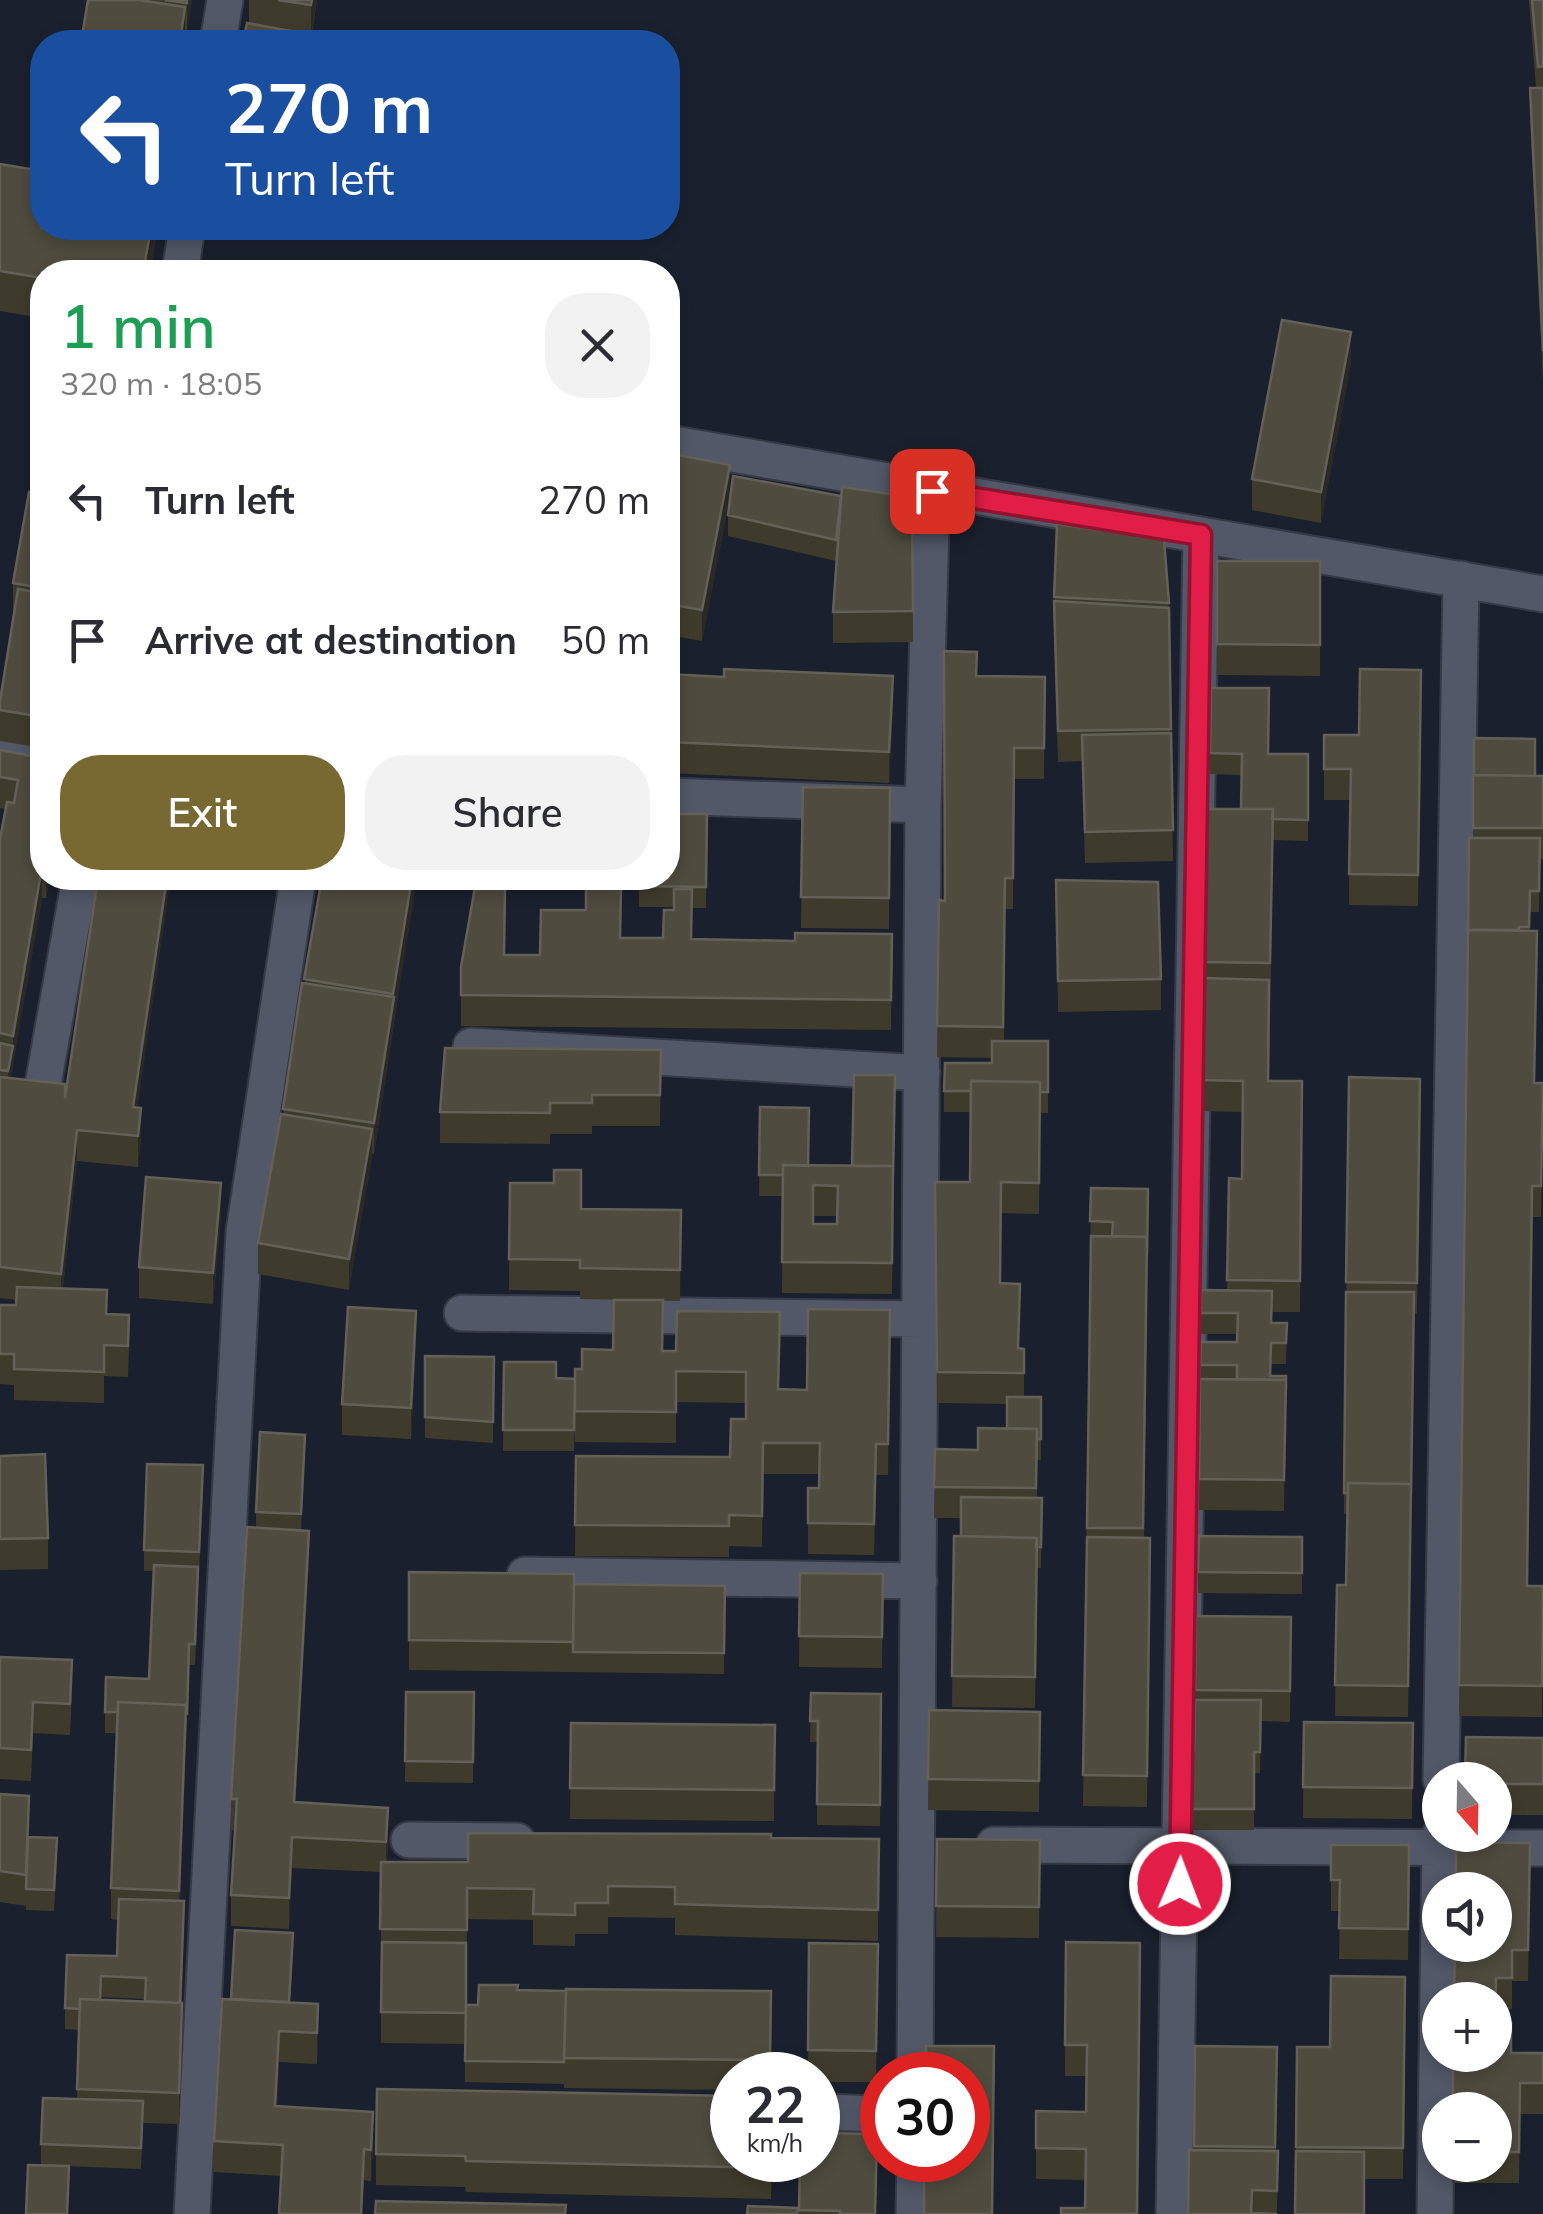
<!DOCTYPE html>
<html lang="en">
<head>
<meta charset="utf-8">
<style>
	body { margin:0; font-family:Mulish,sans-serif; background:#f2f2f3; color:#2b2b33; height:100vh; display:flex; flex-direction:column; font-size:38px; white-space:nowrap }
	* { box-sizing:border-box; margin:0 }
	p { font-size:32px; color:#7c7c81 }
	.icon { flex:none; width:55px; height:55px; fill:none; stroke:currentColor; stroke-width:2; stroke-linecap:round; stroke-linejoin:round }
	.map { position:relative; flex:1; overflow:hidden }
	.panel { position:absolute; left:30px; top:260px; width:650px; height:630px; display:flex; flex-direction:column; background:#fff; border-radius:40px; box-shadow:0 5px 15px #0003 }
	.panel>* { flex:none }
	.hud { position:absolute; left:30px; top:30px; width:650px; height:210px; border-radius:40px; box-shadow:0 5px 15px #0003; background:#1a4fa0; color:#fff; overflow:hidden }
	.needle { width:65px; rotate:160deg }
	.tools { position:absolute; left:1422px; top:1762px; display:grid; gap:20px }
	.tools a { display:grid; place-items:center; width:90px; height:90px; border-radius:50%; background:#fff; box-shadow:0 5px 15px #0003; font-size:50px }
	.speed { position:absolute; left:710px; top:2052px; display:flex; gap:20px; font-size:50px; font-weight:700; text-align:center }
	.speed>* { display:grid; place-content:center; width:130px; height:130px; border-radius:50%; background:#fff; box-shadow:0 5px 15px #0003; line-height:1 }
	.speed small { font-size:25px; font-weight:400 }
	.speed .limit { border:15px solid #d22; background:#fff; color:#111 }
	.pin { position:absolute; display:grid; place-items:center; width:85px; height:85px; color:#fff; margin:-42px; border-radius:20px; box-shadow:0 5px 15px #0006 }
	.me { position:absolute; width:110px; margin:-55px; rotate:1deg; stroke-linejoin:round; filter:drop-shadow(0 0 8px #0008) }
	.turn { display:flex; align-items:center; gap:35px; height:210px; padding:0 30px; font-size:45px }
	.turn .icon { width:130px; height:130px; stroke-width:2.5 }
	.turn b { display:block; font-size:70px; line-height:85px }
	.round { display:grid; place-items:center; flex:none; width:105px; height:105px; border-radius:40px; background:#f2f2f3 }
	.head { display:flex; align-items:center; justify-content:space-between; height:170px; padding:0 30px }
	h1 { font-size:60px; font-weight:600; line-height:75px; color:#1e9e55 }
	.primary-button { display:flex; gap:20px; margin-top:auto; padding:20px 30px }
	.primary-button a { flex:1; height:115px; border-radius:40px; background:#786933; color:#fff; font-size:40px; font-weight:600; line-height:115px; text-align:center }
	.primary-button a+a { background:#f2f2f3; color:#2b2b33 }
	ul { padding:0; list-style:none }
	li { display:flex; align-items:center; gap:30px; height:140px; padding:0 30px }
	li div { flex:1 }
	li b { display:block; font-size:38px }
	li em { font-style:normal }
	.map>svg:first-child { display:block }
	.lines { fill:none; stroke-linecap:round; stroke-linejoin:round }
	.minor-casing { stroke:#373a46; stroke-width:39 }
	.minor { stroke:#525868; stroke-width:35 }
	.wall { fill:#3f3b2c; fill-rule:evenodd }
	.shaded-wall { fill:#2a2925 }
	.building { fill:#4f4b3f; stroke:#636058; stroke-width:2.5; fill-rule:evenodd }
	.route-casing { stroke:#92132f; stroke-width:25 }
	.route { stroke:#e11d48; stroke-width:18 }
</style>
</head>
<body>
<div class="map">
<svg width="1543" height="2214" viewBox="0 0 1543 2214">
	<rect width="100%" height="100%" fill="#1b202e"/>
	<g class="lines">
		<!-- minor casing -->
		<g class="minor-casing">
			<path id="minor" d="M218 42 225 0
				M180 272 187 228
				M668 443 1543 594
				M0 746 42 753
				M668 796 923 805
				M471 1046 922 1073
				M42 1090 80 878
				M462 1313 921 1319
				M525 1575 919 1581
				M1441 1780 1461 579
				M409 1840 517 1841
				M994 1845 1543 1848
				M915 2075 923 805 932 491
				M818 2112 882 2114
				M192 2214 244 1232 298 878
				M914 2214 915 2160
				M1174 2214 1201 535
				M1435 2214 1440 1835"/>
		</g>
		<!-- minor -->
		<use href="#minor" class="minor"/>
	</g>
	<!-- wall -->
	<path class="wall" d="M88 0H192L185 42H81Z
		M249 0H317L312 34 313 42 249 24Z
		M1529 0H1543V382L1530 119V88H1536Z
		M0 164 158 228V231L42 272V318L0 311Z
		M1351 363 1321 523 1252 510V479Z
		M42 430V748L0 741V701L13 614V583L33 492Z
		M668 453 730 496 702 641 668 635Z
		M841 496 912 497 913 642 833 643V612L836 561 728 536V515Z
		M1057 524 1164 539 1169 608 1173 861 1085 863 1082 761 1058 762 1054 632Z
		M1217 561H1320V676L1217 675Z
		M1421 670 1418 906 1349 905 1350 800H1324V735H1359Z
		M668 674 724 677 893 707 889 783 668 773Z
		M977 676 1045 677 1044 779H1014L1013 909H1005L1004 1041H1048V1113H1040L1039 1214 1001 1213 1000 1283 1019 1348 1024 1349V1397H1041V1460H1037V1498H1042L1041 1568H1037L1035 1708 952 1707 954 1536H961V1518H934L935 1449 978 1450 1007 1428V1404L937 1403 935 1182H970L971 1112H944V1091L992 1063V1058L937 1057 939 900 945 901Z
		M1474 738 1535 776H1543V859H1540L1539 912H1530V930L1535 1083 1543 1114 1541 1217H1532L1527 1586H1543L1542 1717 1459 1716 1469 838H1473Z
		M0 750 42 758V878H50L46 898H42L10 1078 65 1098 138 1108 141 1139 138 1167 77 1161 63 1288 107 1314 129 1346 128 1377 104 1376V1403L14 1400V1385L0 1384V1305H16V1300L0 1298V839L6 809 0 808Z
		M1210 753 1308 754V841L1273 840 1269 1081H1302L1300 1312H1272V1323H1287L1286 1364H1271V1376H1286L1284 1511 1199 1510 1201 1342H1237L1238 1334H1201V1290H1227L1229 1178 1242 1179 1243 1112 1201 1111 1202 962 1241 809V775L1210 774Z
		M803 787 890 788 889 929 801 928Z
		M707 814 706 908H692L691 939 795 941 892 934 891 1030 461 1026V967L493 887V878H636V890H621V938H663L674 907H639V878ZM505 888 586 889V910L540 955H505Z
		M322 878H416L374 1154H372L349 1290 258 1274V1243L283 1114Z
		M1056 880 1161 979V1010L1058 1012Z
		M661 1050 660 1126H592V1134H550V1144L440 1143V1112Z
		M895 1075 892 1294 782 1293 783 1196H759L760 1107 809 1166H852ZM813 1216H837V1224H813Z
		M1349 1077 1420 1079 1417 1314 1414 1313 1408 1717 1335 1716 1337 1585H1346L1347 1514H1344V1493Z
		M510 1183 581 1209 681 1210 680 1301 580 1299V1291L509 1290Z
		M1091 1188 1148 1189 1144 1538H1150L1147 1807 1083 1806Z
		M221 1214 213 1304 139 1298V1267Z
		M890 1310 888 1475H876L874 1555 808 1554V1488H819V1474H763L762 1547 729 1546V1557L575 1556 576 1456 730 1457 746 1419V1403L676 1402V1443L575 1442V1425L574 1451H503L504 1362 556 1378 575 1379 582 1369 676 1351 677 1311 779 1389 807 1390Z
		M416 1342 411 1439 342 1435V1404Z
		M425 1356 494 1357 493 1443 425 1438Z
		M0 1456 48 1538V1569L0 1570Z
		M305 1456 301 1530 309 1562 295 1802 388 1839 387 1862H468L771 1838 879 1839 878 1941 675 1935V1918L608 1917V1934H575V1946L533 1945V1920L467 1919 466 2005H478L517 1990 771 1991 770 2075H732V2090L564 2088V2084L465 2082V2044L381 2043V1872L292 1868 289 1929 231 1926V1895L235 1830H231V1799L256 1528V1512Z
		M203 1486 195 1665H189L180 1901 184 1922 179 2124 143 2123 141 2169 41 2165V2144L77 2099 79 2030 65 2029V2008L117 1956 118 1920 111 1919V1888L117 1733H105V1712L149 1679 153 1571H144V1550ZM101 1997 145 1999V2001L101 2000Z
		M1302 1537V1594L1198 1593V1572Z
		M409 1572 574 1584 725 1586 724 1674 409 1670Z
		M800 1573 883 1574 882 1668 799 1667Z
		M1196 1616 1291 1617 1290 1722 1261 1721 1260 1773H1254V1830H1186L1188 1751H1194Z
		M0 1657 72 1691 70 1735 33 1733 31 1781 0 1779Z
		M406 1692H474L473 1783 405 1782Z
		M811 1693 881 1694 880 1826 817 1825 818 1742H810Z
		M929 1710 1040 1712 1039 1812 928 1810Z
		M1304 1722 1413 1723 1412 1819 1303 1818Z
		M571 1723 775 1725 774 1821 570 1819Z
		M1543 1738V1815H1495V1780Z
		M0 1794 29 1837 57 1859 54 1911 26 1910V1906L0 1902Z
		M937 1839 1040 1840 1039 1938 936 1937Z
		M1530 1843 1528 1981H1512V2009H1496V2023L1511 2053H1543V2114H1520L1519 2183H1452V2165H1495V2110L1454 2000Z
		M1331 1845H1409L1408 1960 1339 1959 1340 1911H1331Z
		M1066 1942 1140 1943 1086 2180 1036 2179V2148L1086 2112V2076H1065Z
		M809 1943 878 1944 876 2082H818V2075H808Z
		M293 1954 290 2002 318 2035 317 2064 279 2062 277 2106 373 2143 371 2181 364 2180 362 2214H279L281 2176 214 2172V2141L231 1999Z
		M1405 1977 1403 2179H1364L1295 2214 1297 2047H1330Z
		M1195 2046 1277 2047 1276 2151H1278L1277 2214H1188L1194 2150Z
		M877 2134 876 2214H799L800 2160Z
		M376 2154 772 2160 771 2199 466 2192 465 2187 376 2185Z"/>
	<!-- shaded-wall -->
	<path class="shaded-wall" d="M187 0H192L187 34Z
		M312 0H317L311 36V5Z
		M185 7V42H180Z
		M151 228H158V231L150 272H143Z
		M1351 332V363L1321 523V492Z
		M730 465V496L702 641V610Z
		M893 676V707L889 783V752Z
		M42 867V898L13 1067V1036Z
		M46 878H50L46 898Z
		M167 878H171L133 1138V1107Z
		M412 878H416L414 900 394 1020 374 1154V1123L393 1003V994Z
		M13 1046V1067L8 1092V1071Z
		M141 1108V1139L138 1167V1136Z
		M372 1129V1160L349 1290V1259Z
		M77 1130V1161L61 1305V1274Z
		M221 1183V1214L213 1304V1273Z
		M416 1311V1342L411 1439V1408Z
		M305 1435V1456L301 1535V1514Z
		M309 1531V1562L294 1833V1802Z
		M186 1705V1736L179 1922V1891Z
		M388 1808V1839L386 1873V1842Z
		M292 1837V1868L289 1929V1898Z
		M182 2003V2034L179 2124V2093Z
		M318 2004V2035L317 2064V2033Z
		M279 2031V2062L275 2137V2106Z
		M373 2112V2143L371 2181V2150Z"/>
	<!-- building -->
	<path class="building" d="M88 0H139L185 7 180 42H81Z
		M165 0H187V3Z
		M278 0H312L311 5Z
		M1532 0H1543V66L1538 67Z
		M247 23 313 35 312 42H243Z
		M1530 88H1543V351Z
		M0 164 42 171V228H151L143 272H42V278L0 271Z
		M1282 320 1351 332 1321 492 1252 479Z
		M42 430V490L33 488Z
		M668 453 730 465 702 610 668 604Z
		M733 476 841 496 836 540 728 515Z
		M842 487 912 497 913 611 833 612Z
		M29 492 42 494V588L13 583Z
		M1057 524 1164 539 1169 603 1054 597Z
		M1217 561H1320V645L1217 644Z
		M18 589 42 593V717L0 710V701Z
		M1054 601 1169 608 1171 729 1058 731Z
		M944 651 977 652 976 676 1045 677 1044 748H1014L1013 878H1005L1003 1027 937 1026 939 900 945 901Z
		M724 669 893 676 889 752 668 742V674L724 677Z
		M1360 669 1421 670 1418 875 1349 874 1351 769H1324V735H1359Z
		M1211 688H1269L1268 754H1308V820L1272 819 1273 809H1241L1242 754 1210 753Z
		M1171 733 1173 830 1085 832 1082 735Z
		M1474 738 1535 739V776L1474 775Z
		M0 750 42 758V867L13 1036 0 1033V839L7 802 14 803 18 780 0 777Z
		M1473 775 1543 776V828H1473Z
		M803 787 890 788 889 898 801 897Z
		M1204 809H1273L1270 963 1202 962Z
		M668 814H707L706 887 639 886V878H668Z
		M1469 838H1540L1539 891H1530L1529 927H1519V930H1468Z
		M98 878H167L133 1107 141 1108 138 1136 77 1130 61 1274 0 1267V1077L65 1084V1098Z
		M322 878H412L393 994 304 979Z
		M1056 880 1158 882 1161 979 1058 981Z
		M475 887H505L504 955H540L541 910H586V888H621L620 938H663L664 910H674V889H692L691 939 795 941V933L892 934 891 1000 461 995V967Z
		M1468 930 1537 931 1534 1083H1543L1541 1186H1532L1527 1586H1543L1542 1686 1459 1685Z
		M1202 978 1269 980 1268 1081H1302L1300 1281 1227 1280 1229 1178 1242 1179 1243 1081 1201 1080Z
		M302 983 394 997 374 1123 283 1109Z
		M992 1041H1048V1092H1040V1082L971 1081V1091H944L945 1063H992Z
		M0 1043 13 1046 8 1071 0 1070Z
		M445 1048 661 1050 660 1095H592V1103H550V1113L440 1112Z
		M854 1075H895L893 1176V1166H852Z
		M1349 1077 1420 1079 1417 1283 1346 1282Z
		M971 1081 1040 1082 1039 1183 1001 1182 1000 1283 1020 1284 1018 1348 1024 1349V1373L937 1372 935 1182H970Z
		M760 1107 809 1108 808 1166 783 1165V1175H759Z
		M281 1114 372 1129 349 1259 258 1243Z
		M783 1165 893 1166 892 1263 782 1262ZM813 1185 838 1186 837 1224H813Z
		M554 1170H581V1209L681 1210 680 1270 580 1268V1260L509 1259 510 1183H554Z
		M146 1177 221 1183 213 1273 139 1267Z
		M1091 1188 1148 1189 1147 1255V1237L1112 1236 1113 1222 1090 1221Z
		M1091 1236 1147 1237 1143 1528H1087Z
		M17 1287 107 1290 106 1314 129 1315 128 1346 104 1345V1372L14 1369V1354H0V1305H16Z
		M1201 1290 1272 1291 1271 1323H1287L1286 1343H1271L1270 1376H1286V1390V1380L1237 1379V1365H1200L1201 1342H1237L1238 1313H1201Z
		M1346 1292H1414L1411 1494V1484L1348 1483V1493H1344Z
		M614 1300H663L662 1351H676L677 1311 780 1312 778 1389 807 1390 808 1309 890 1310 888 1444H876L874 1524 808 1523V1488H819L820 1443H763L762 1516 729 1515V1526L575 1525 576 1456 730 1457 731 1419H746V1372L676 1371V1412L575 1411V1369H582V1349L613 1350Z
		M348 1307 416 1311 411 1408 342 1404Z
		M425 1356 494 1357 493 1422 425 1417Z
		M504 1362H556V1378L575 1379 574 1430H503Z
		M1200 1379 1286 1380 1284 1480 1199 1479Z
		M1007 1397H1041V1439H1037V1429L1007 1428Z
		M978 1428 1037 1429 1036 1488 934 1487 935 1449 978 1450Z
		M260 1432 305 1435 301 1514 256 1512Z
		M45 1454 48 1538 0 1539V1456Z
		M147 1464 203 1465 199 1552 144 1550Z
		M1348 1483 1411 1484 1408 1686 1335 1685 1337 1585H1346Z
		M961 1497 1042 1498 1041 1547H1036L1037 1538 961 1536Z
		M247 1527 309 1531 294 1802 388 1808 386 1842 292 1837 289 1898 231 1895 237 1799H231Z
		M954 1536 1037 1538 1035 1677 952 1676Z
		M1199 1536 1302 1537V1573L1198 1572Z
		M1087 1537 1150 1538 1147 1776 1083 1775Z
		M154 1565 198 1567 195 1644H189L187 1715 186 1705 118 1702V1712H105L106 1677 149 1679Z
		M409 1572 574 1574 573 1642 409 1640Z
		M800 1573 883 1574 882 1637 799 1636Z
		M574 1584 725 1586 724 1653 573 1652Z
		M1196 1616 1291 1617 1290 1691 1195 1690Z
		M0 1657 72 1660 70 1704 33 1702 31 1750 0 1748Z
		M406 1692H474L473 1762 405 1761Z
		M811 1693 881 1694 880 1805 817 1804 818 1721H810Z
		M1195 1700H1261L1260 1752H1254V1809H1186L1188 1751H1194Z
		M118 1702 186 1705 179 1891 111 1888Z
		M929 1710 1040 1712 1039 1781 928 1779Z
		M1304 1722 1413 1723 1412 1788 1303 1787Z
		M571 1723 775 1725 774 1790 570 1788Z
		M1466 1737 1543 1738V1784H1495V1780H1465Z
		M0 1794 29 1796 26 1875 0 1871Z
		M468 1833 771 1834V1838L879 1839 878 1910 675 1904V1887L608 1886V1903H575V1915L533 1914 534 1889 467 1888V1930L380 1929 381 1862H468Z
		M28 1837 57 1838 54 1890 26 1889Z
		M937 1839 1040 1840 1039 1907 936 1906Z
		M1456 1842 1530 1843 1528 1950H1512V1978H1496L1495 2023H1511V2053H1543V2083H1520L1519 2152H1495V2110H1453V2055H1495V2000H1454L1455 1945H1495V1890H1456Z
		M1331 1845H1409L1408 1929 1339 1928 1340 1880H1331Z
		M119 1899 184 1901 180 2003 145 2001 146 1978 101 1976 100 2000 80 1999V2009L65 2008 67 1955 117 1956Z
		M235 1930 293 1933 289 2002 231 1999Z
		M382 1942 466 1943V2013L381 2012Z
		M1066 1942 1140 1943 1137 2214H1061V2208H1085L1086 2149 1036 2148V2111L1086 2112 1087 2045H1065Z
		M809 1943 878 1944 876 2051 808 2050Z
		M1331 1976 1405 1977 1403 2148 1296 2147 1297 2047H1330Z
		M479 1985H518L517 1990 566 1991 564 2062 465 2061 466 2005H478Z
		M566 1989 771 1991 770 2060 564 2058Z
		M80 1999 182 2003 179 2093 77 2089Z
		M222 1999 318 2004 317 2033 279 2031 275 2106 373 2112 371 2150 364 2149 361 2214H279L283 2145 214 2141Z
		M926 2046H994L992 2214H924V2160H968V2075H926Z
		M1195 2046 1277 2047 1275 2147 1194 2146Z
		M377 2089 732 2096V2160H772L771 2168 466 2161 465 2156 376 2154Z
		M43 2098 143 2101 141 2148 41 2144Z
		M818 2133 877 2134 875 2214H840V2211L799 2210 800 2160H818Z
		M1189 2150 1278 2151 1277 2191 1252 2190 1251 2213 1277 2214H1188Z
		M1296 2151 1364 2152V2214H1295Z
		M28 2165 69 2166 67 2214H26Z
		M376 2201 566 2205 565 2214H375Z
		M748 2206 798 2208 797 2214H747Z"/>
	<g class="lines">
		<!-- route casing -->
		<g class="route-casing">
			<path id="route" d="M932 491 1201 535 1180 1884"/>
		</g>
		<!-- route -->
		<use href="#route" class="route"/>
	</g>
</svg>
<div class="tools">
<a><svg class="needle" viewBox="-14 -14 28 28"><path d="M0-13l5 13h-10z" fill="#e53935"/><path d="M0 13l5-13h-10z" fill="#7c7c81"/></svg></a>
<a><svg class="icon" aria-label="sound" viewBox="0 0 24 24"><path d="M4 9h4l5-4v14l-5-4H4zM17 9q2 3 0 6"/></svg></a>
<a>+</a>
<a>−</a>
</div>
<div class="speed"><div>22<small>km/h</small></div><div class="limit">30</div></div>
<div class="pin" style="left:932px;top:491px;background:#d93025"><svg class="icon" aria-label="arrive" viewBox="0 0 24 24"><path d="M6 21V4h12l-3 4 3 4H6"/></svg></div>
<svg class="me" style="left:1180px;top:1884px" viewBox="-20 -20 40 40"><circle r="17" fill="#e11d48" stroke="#fff" stroke-width="3"/><path d="M0-11L8 9 0 5-8 9z" fill="#fff"/></svg>
<div class="hud">
<div class="turn"><svg class="icon" aria-label="left" viewBox="0 0 24 24"><path d="M17 20v-9H6M10 6l-5 5 5 5"/></svg><div><b>270 m</b>Turn left</div></div>
</div>
<section class="panel">
<div class="head"><div><h1>1 min</h1><p>320 m · 18:05</p></div><a class="round"><svg class="icon" aria-label="close" viewBox="0 0 24 24"><path d="M6 6l12 12M18 6L6 18"/></svg></a></div>
<ul>
<li><svg class="icon" aria-label="left" viewBox="0 0 24 24"><path d="M17 20v-9H6M10 6l-5 5 5 5"/></svg><div><b>Turn left</b></div><em>270 m</em></li>
<li><svg class="icon" aria-label="arrive" viewBox="0 0 24 24"><path d="M6 21V4h12l-3 4 3 4H6"/></svg><div><b>Arrive at destination</b></div><em>50 m</em></li>
</ul>
<div class="primary-button"><a>Exit</a><a>Share</a></div>
</section>
</div>
</body>
</html>
